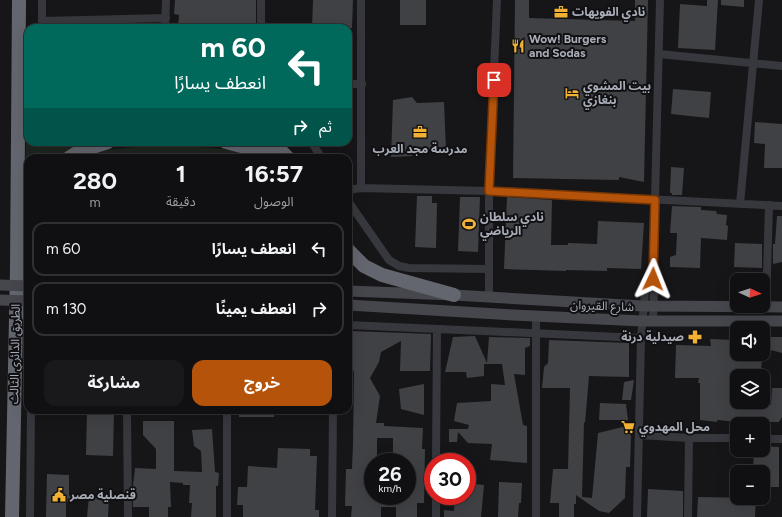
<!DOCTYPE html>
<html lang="ar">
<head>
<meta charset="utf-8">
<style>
	body { margin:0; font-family:Figtree,"Noto Sans Arabic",sans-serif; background:#19191b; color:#f1f3f6; direction:rtl; height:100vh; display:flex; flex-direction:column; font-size:15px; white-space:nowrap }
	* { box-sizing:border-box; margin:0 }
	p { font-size:13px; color:#9c9d9f }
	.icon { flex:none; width:22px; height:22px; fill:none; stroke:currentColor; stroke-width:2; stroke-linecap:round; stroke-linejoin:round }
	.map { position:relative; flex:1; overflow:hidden; direction:ltr }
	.details { position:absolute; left:24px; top:154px; width:328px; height:260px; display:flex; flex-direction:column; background:#101012; border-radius:12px; box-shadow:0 4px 16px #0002,0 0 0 1px #303032; direction:rtl }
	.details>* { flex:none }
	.top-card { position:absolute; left:24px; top:24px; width:328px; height:122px; border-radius:12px; box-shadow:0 4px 16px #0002,0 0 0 1px #303032; direction:rtl; background:#00695c; color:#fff; overflow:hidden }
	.needle { width:26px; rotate:93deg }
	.buttons { position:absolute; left:730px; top:273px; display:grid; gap:8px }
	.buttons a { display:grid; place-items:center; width:40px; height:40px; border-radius:8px; background:#101012; box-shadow:0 4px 16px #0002,0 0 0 1px #303032; font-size:20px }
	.speed { position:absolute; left:364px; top:453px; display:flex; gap:8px; font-size:20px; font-weight:700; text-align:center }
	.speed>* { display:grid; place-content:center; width:52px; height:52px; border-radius:50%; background:#101012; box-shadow:0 4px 16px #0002,0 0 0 1px #303032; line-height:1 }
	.speed small { font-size:10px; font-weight:400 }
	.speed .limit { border:6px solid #d22; background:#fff; color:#111 }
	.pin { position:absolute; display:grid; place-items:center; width:34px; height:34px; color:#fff; margin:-17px; border-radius:8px; box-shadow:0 2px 6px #0006 }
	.me { position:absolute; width:44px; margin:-22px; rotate:2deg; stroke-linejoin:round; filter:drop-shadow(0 0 3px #0008) }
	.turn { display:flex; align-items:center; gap:14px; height:84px; padding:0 20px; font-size:18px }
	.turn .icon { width:52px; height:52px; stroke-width:2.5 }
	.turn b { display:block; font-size:28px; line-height:34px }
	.then { display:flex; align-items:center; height:38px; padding:0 20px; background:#0003; gap:8px; font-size:15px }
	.eta { display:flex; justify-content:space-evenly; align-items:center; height:68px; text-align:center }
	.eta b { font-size:24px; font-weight:700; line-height:28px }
	.primary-button { display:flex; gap:8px; margin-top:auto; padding:8px 20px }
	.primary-button a { flex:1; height:46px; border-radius:12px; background:#b45309; color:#fff; font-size:16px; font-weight:700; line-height:46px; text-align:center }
	.primary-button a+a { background:#19191b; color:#f1f3f6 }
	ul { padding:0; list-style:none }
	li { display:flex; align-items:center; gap:12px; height:54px; margin:0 8px 6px; padding:0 12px; border:2px solid #303032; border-radius:12px }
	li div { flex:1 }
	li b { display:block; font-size:15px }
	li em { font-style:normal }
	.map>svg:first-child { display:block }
	.green { fill:#1e261f }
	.building { fill:#404145; fill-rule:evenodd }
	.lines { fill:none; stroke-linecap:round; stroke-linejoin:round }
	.street { stroke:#37383d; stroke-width:8 }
	.secondary { stroke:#45474d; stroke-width:11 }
	.highway { stroke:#63666e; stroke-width:14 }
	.secondary-bridge { stroke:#45474d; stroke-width:11 }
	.route-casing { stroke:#753606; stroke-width:10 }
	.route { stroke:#b45309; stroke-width:7 }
	.labels { text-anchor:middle; stroke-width:4; stroke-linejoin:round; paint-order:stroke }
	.poi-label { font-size:12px; font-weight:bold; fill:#a8adb8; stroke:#111113; text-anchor:start }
	.street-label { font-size:12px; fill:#a8adb8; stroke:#111113 }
</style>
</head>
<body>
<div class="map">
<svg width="782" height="517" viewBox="0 0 782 517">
	<rect width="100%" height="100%" fill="#161618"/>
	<!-- green -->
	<path class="green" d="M27 56 28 142H91L60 158H28V203L25 209Z
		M168 146C198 146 228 147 256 158H84L107 150 134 147Z"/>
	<!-- building -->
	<path class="building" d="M175 0H256V28H178L179 15 174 14Z
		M313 0H353L352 28H312Z
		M400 0H426V25H400Z
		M515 0H529V18L635 21V0H648L644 182 619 177V180L513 178Z
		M707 0H718L715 50 678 48 680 4 707 6Z
		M721 0H744V7L721 5Z
		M673 89 711 92 709 118 671 114Z
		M412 97 417 103 444 102 446 150H416L412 156 391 157 393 100Z
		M755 122 782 124V168H764L765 144 754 143Z
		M671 167 684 168 682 195H672V193H670Z
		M417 196H432V203H437L436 248 415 247Z
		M460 197H480L478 252 458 251Z
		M507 197 552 200 551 245H568V243L597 244 598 221 644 223 641 269 607 268V271L566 270V271L504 269Z
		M672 206 701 207V210L716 211 717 214 727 215 726 225 728 226 727 240 701 238 700 268 670 267V257L676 255 677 233H670Z
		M777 216H782V262L773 264V244H775Z
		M735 243 762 244V268L734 267Z
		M350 331 431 334 430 371H400L401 341 381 352 379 362 370 378 380 396 376 423H384V426L423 428 422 449H425L424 503H417V517H396V507H381V517H351L352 506H345L346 469H352L353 444 354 372 348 362V334ZM377 438H393V462H407V496H373V459H377Z
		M475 336 487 363 489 337 530 338V346L525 348V375L514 374 523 425 527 426V463L490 460 492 444 468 443 458 432 457 442H449V429H468L469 425 454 421 457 403 491 401V384L505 385 502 364H484V376L467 378 466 372H445L453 337Z
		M763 337H782V353L763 348Z
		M710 339 736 340V354H762L761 376H735L737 402H766L771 405 772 388H782V417L779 422H738L717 420V422L700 420V383H698L699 378H675L676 345 711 346Z
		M549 340 629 343V377L589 376 585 423 584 422 582 497 592 498 598 433 627 426 631 436 630 467H626L625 498 609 513 599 511 576 495V504H574V517H559V503H550L553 469H568L570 388H542L544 367 548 363Z
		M634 380 631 400H622L624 382Z
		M424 384V415L401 409 399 389Z
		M600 403 626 404 628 420H599Z
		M87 410H114L113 456 86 455Z
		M239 410H274V417H239Z
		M143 421H174V471L202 472 201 451 194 446 192 430 212 429 215 472 219 473 218 486H216V517H191L192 503H189L190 485H183V483L170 482 171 507H168V517H149V507H133V486L135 468 156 469V449L143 435Z
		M763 446 779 447V487H763V472H753L754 450H763Z
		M278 448 310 449V456H317L315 510H319V517H243V505H237L238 487H247L248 466 277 468Z
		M47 474 69 475V495L72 499 66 503V517H46Z
		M499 482 522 483 521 503H519L518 517H498Z
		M467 483 484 485 481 517H444V510L454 511 455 496H467Z
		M648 489 683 491V517H647Z
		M89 497 109 498 108 517H87Z
		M698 497 756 498 755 517H697Z"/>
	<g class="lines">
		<!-- street -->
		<path class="street" d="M42 0V21L166 18
			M361 0V188
			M165 28 166 0
			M261 28V0
			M659 54 782 66
			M348 84H362
			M311 142 322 158
			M348 190 361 188 489 191 782 206
			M348 201 389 260 399 266 409 268 489 269
			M740 204 759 0
			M489 297V191L497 0
			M766 307 769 205
			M653 321 654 289 653 279 660 0
			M348 325C446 330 543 333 641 338
			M127 410 128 517
			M640 435 689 438H737
			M763 439H782
			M436 462 437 330
			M30 517 31 410
			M227 517V410
			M332 517 333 410
			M436 517V496
			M536 517V316
			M637 517 641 338 645 292 646 288 653 279
			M688 517 689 438"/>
		<!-- secondary -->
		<path class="secondary" d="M348 291 454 295 643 306 782 307
			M348 305 513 315 642 321H782"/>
		<!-- highway -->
		<path class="highway" d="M226 142 256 150 270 158
			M263 142 281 151 288 158
			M69 158 80 151 108 142
			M22 249 28 227
			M348 250 364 266 382 275 454 295
			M12 517 17 269 19 0"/>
		<!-- secondary-bridge -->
		<path class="secondary-bridge" d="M0 285 28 286
			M0 300 28 301"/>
	</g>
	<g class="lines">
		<!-- route casing -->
		<g class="route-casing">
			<path id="route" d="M494 80 489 191 655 200 653 279"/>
		</g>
		<!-- route -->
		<use href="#route" class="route"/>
	</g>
	<!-- icons -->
	<defs>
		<g id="office-bare" transform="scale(1.08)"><path d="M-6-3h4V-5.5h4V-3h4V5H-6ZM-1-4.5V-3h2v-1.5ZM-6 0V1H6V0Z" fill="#f2b134" stroke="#111113" stroke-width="2.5" paint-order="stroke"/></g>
		<g id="restaurant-bare" transform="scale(1.08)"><path d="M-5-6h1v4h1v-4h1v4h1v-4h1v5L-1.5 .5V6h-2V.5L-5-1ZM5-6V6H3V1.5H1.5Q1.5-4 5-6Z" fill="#f2b134" stroke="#111113" stroke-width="2.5" paint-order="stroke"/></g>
		<g id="hotel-bare" transform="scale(1.08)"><path d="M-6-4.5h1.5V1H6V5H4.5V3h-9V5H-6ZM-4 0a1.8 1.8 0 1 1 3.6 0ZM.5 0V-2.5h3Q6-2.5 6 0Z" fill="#f2b134" stroke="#111113" stroke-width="2.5" paint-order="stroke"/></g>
		<g id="stadium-bare" transform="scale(1.08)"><path d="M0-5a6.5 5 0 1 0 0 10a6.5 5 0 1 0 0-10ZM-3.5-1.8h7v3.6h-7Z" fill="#f2b134" stroke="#111113" stroke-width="2.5" paint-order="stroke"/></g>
		<g id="pharmacy-bare" transform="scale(1.08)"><path d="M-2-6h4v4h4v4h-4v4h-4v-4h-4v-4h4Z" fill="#f2b134" stroke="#111113" stroke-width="2.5" paint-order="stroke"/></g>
		<g id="supermarket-bare" transform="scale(1.08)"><path d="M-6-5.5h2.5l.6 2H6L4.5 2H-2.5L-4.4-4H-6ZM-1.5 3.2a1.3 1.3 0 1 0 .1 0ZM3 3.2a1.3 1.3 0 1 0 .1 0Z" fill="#f2b134" stroke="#111113" stroke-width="2.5" paint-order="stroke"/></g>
		<g id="civic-bare" transform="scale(1.08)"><path d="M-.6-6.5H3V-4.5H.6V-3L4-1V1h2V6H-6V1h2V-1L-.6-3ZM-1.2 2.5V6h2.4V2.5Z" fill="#f2b134" stroke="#111113" stroke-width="2.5" paint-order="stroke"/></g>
	</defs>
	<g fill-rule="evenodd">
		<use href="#office-bare" x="561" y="12"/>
		<use href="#restaurant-bare" x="518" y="46"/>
		<use href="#hotel-bare" x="572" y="93"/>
		<use href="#office-bare" x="420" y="132"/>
		<use href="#stadium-bare" x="469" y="224"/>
		<use href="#pharmacy-bare" x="695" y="337"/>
		<use href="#supermarket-bare" x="628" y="427"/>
		<use href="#civic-bare" x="59" y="495"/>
	</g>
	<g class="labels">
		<!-- poi labels -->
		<g class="poi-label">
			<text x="572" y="16">نادي الفويهات</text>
			<text x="529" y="43">Wow! Burgers<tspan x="529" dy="14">and Sodas</tspan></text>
			<text x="583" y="90">بيت المشوي<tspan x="583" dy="14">بنغازي</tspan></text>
			<text x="420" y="153" text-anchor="middle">مدرسة مجد العرب</text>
			<text x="480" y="221">نادي سلطان<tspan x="480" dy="14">الرياضي</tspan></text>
			<text x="684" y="341" text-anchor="end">صيدلية درنة</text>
			<text x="639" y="431">محل المهدوي</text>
			<text x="70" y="499">قنصلية مصر</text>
		</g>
		<!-- street labels -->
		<g class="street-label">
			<text transform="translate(602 306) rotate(2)" y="4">شارع القيروان</text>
			<text transform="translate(15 354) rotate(-89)" y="4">الطريق الدائري الثالث</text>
		</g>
	</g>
</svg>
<div class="buttons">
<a><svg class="needle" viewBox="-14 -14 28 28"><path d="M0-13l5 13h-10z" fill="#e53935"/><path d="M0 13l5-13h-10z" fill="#9c9d9f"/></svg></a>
<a><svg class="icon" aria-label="sound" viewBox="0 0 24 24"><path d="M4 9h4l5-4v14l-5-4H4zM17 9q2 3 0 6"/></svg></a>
<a><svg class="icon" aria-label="layers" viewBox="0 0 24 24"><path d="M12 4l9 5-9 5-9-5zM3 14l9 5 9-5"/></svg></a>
<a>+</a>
<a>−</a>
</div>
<div class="speed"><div>26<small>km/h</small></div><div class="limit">30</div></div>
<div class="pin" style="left:494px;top:80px;background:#d93025"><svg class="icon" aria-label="arrive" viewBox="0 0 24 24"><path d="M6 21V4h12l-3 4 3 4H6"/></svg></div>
<svg class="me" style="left:653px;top:279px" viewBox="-20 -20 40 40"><path d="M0-17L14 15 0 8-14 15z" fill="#b45309" stroke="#fff" stroke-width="4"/></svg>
<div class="top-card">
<div class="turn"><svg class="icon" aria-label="left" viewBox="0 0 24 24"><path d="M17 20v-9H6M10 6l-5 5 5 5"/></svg><div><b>60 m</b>انعطف يسارًا</div></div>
<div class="then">ثم<svg class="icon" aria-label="right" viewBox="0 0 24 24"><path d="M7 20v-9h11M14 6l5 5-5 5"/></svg></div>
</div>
<section class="details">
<div class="eta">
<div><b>16:57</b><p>الوصول</p></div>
<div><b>1</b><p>دقيقة</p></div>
<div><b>280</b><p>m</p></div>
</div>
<ul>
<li><svg class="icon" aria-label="left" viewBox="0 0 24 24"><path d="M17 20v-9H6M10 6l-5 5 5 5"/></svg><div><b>انعطف يسارًا</b></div><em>60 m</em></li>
<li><svg class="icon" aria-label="right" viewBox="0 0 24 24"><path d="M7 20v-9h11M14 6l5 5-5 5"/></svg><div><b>انعطف يمينًا</b></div><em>130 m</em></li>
</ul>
<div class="primary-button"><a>خروج</a><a>مشاركة</a></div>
</section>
</div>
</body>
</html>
